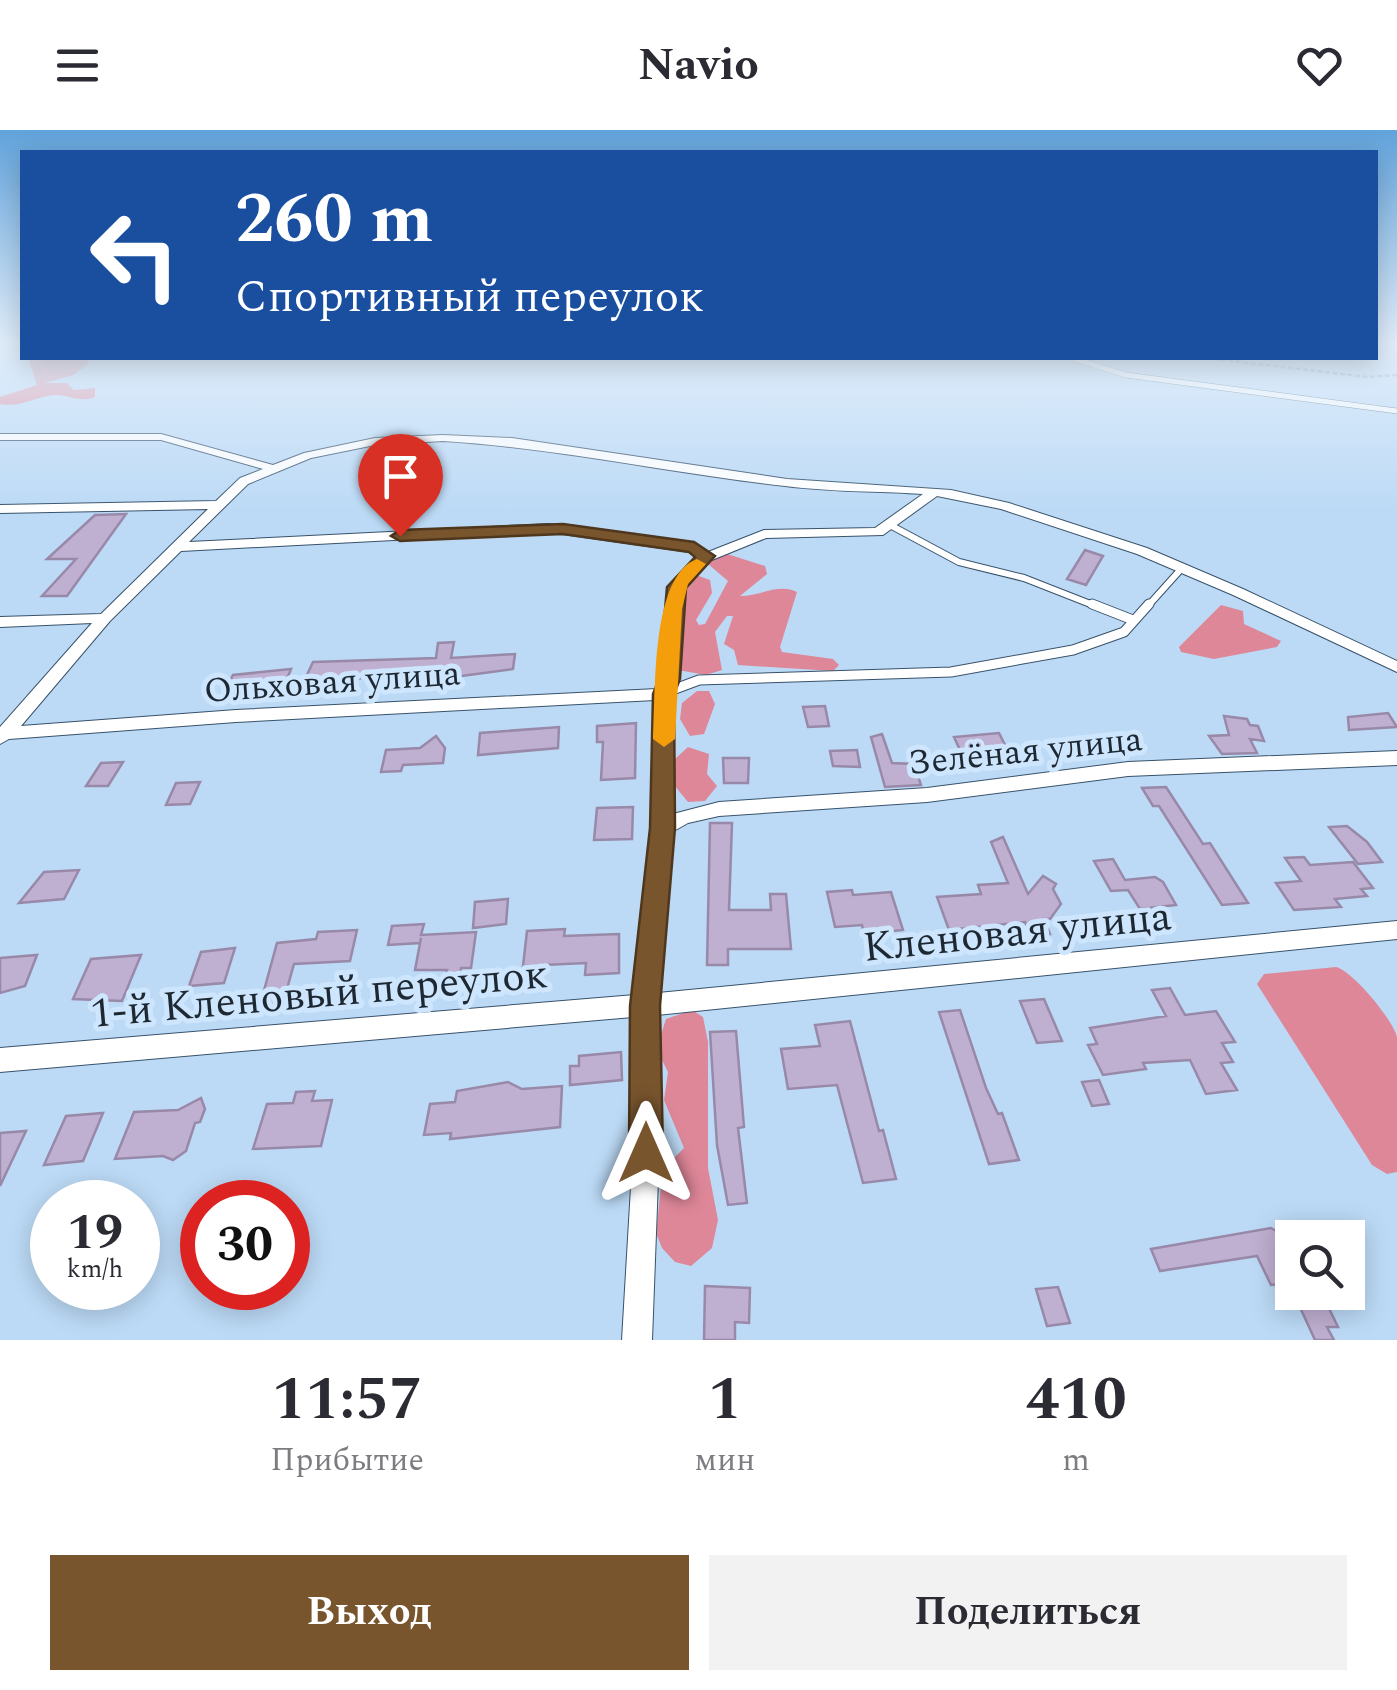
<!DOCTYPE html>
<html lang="ru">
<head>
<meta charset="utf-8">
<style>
	body { margin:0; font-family:Spectral,serif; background:#f2f2f3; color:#2b2b33; height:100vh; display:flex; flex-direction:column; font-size:38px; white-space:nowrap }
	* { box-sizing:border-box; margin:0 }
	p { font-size:32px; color:#7c7c81 }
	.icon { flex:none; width:55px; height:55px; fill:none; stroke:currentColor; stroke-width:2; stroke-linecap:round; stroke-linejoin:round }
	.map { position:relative; height:1210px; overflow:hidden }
	.sheet { display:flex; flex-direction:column; background:#fff; flex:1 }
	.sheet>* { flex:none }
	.banner { position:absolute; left:20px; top:20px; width:1358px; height:210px; border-radius:0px; box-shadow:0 5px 25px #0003; background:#1a4fa0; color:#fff; overflow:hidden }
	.fabs { position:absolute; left:1275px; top:1090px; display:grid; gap:20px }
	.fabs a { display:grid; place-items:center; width:90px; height:90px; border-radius:0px; background:#fff; box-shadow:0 5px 25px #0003; font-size:50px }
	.speed { position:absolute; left:30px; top:1050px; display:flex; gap:20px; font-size:50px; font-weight:700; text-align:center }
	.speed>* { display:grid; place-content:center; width:130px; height:130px; border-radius:50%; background:#fff; box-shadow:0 5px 25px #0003; line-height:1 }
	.speed small { font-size:25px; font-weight:400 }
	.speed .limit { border:15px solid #d22; background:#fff; color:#111 }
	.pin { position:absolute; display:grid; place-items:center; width:85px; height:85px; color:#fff; margin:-102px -42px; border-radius:50% 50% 50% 0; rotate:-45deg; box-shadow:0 0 10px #0007 }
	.pin .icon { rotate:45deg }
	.me { position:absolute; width:110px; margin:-55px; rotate:0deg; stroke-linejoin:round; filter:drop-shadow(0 0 8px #0008) }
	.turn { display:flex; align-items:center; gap:35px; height:210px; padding:0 50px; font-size:45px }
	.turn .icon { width:130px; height:130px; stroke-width:2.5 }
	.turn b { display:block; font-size:70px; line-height:85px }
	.eta { display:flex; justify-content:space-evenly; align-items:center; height:170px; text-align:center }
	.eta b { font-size:60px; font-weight:700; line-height:70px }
	.cta { display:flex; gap:20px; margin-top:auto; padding:20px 50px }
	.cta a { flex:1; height:115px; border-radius:0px; background:#79552e; color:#fff; font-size:40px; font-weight:700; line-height:115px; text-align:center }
	.cta a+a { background:#f2f2f3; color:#2b2b33 }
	header { display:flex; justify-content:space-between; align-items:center; height:130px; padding:0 50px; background:#fff; font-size:45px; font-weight:700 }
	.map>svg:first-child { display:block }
	.green { fill:#de8799 }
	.building { fill:#bfafd1; stroke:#9889a9; stroke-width:2.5 }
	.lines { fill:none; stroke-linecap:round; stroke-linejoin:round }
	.lane-far2-casing { stroke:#38526a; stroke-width:6 }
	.lane-far1-casing { stroke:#38526a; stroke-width:8 }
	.lane-casing { stroke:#38526a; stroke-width:11 }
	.street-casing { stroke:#38526a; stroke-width:2 }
	.path { stroke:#839bb1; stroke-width:2.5; stroke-dasharray:5 2.5; stroke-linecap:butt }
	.lane-far2 { stroke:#fff; stroke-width:5 }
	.lane-far1 { stroke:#fff; stroke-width:6 }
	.lane { stroke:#fff; stroke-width:9 }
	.street { fill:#fff; fill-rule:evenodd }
	.route { fill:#79552e; stroke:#4f371e; stroke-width:2.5 }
	.slow { fill:#f59e0b }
	.labels { text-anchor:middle; stroke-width:10; stroke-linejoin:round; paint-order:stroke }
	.street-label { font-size:35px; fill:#1d2833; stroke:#cee6fd }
	.near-street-label { font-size:42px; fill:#1d2833; stroke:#cee6fd }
</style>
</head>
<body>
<header><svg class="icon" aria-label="menu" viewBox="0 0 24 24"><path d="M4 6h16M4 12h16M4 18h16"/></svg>Navio<svg class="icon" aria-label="heart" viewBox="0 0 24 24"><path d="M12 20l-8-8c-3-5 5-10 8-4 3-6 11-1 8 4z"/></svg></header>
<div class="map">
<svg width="1397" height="1210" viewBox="0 0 1397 1210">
	<rect width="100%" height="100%" fill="#bcdaf6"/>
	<!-- green -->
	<path class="green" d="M28 228H88V234L73 245 44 253H67L74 260 95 258V267C79 273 70 265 55 265 35 266 22 278 0 274V267L37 255Z
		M724 423 765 436 767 444 740 466C760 466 779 453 797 462L780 517 782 522 833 529 839 535 833 541 738 535 734 520 724 514 733 486H727L715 502 722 540 706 545 678 540C677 520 680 470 687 449L693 444 710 450 712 463 696 490 699 495 705 494 728 451 708 434Z
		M1221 475 1243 481 1244 494 1281 511 1277 517 1214 529 1181 522 1179 517Z
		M697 561H709L715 574 704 604 690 606 680 589 682 573Z
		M688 617 709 624 707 644 717 656 705 671 688 672 674 655 675 629Z
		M1336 837C1353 841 1393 890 1397 907 1397 941 1397 1005 1397 1042L1387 1044 1372 1035 1257 854 1264 844Z
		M692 880 703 887 708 912V1038L718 1090 712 1118 691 1136 675 1132 662 1118 656 1103 663 1039 684 1018 664 970 668 942 661 928 660 908 666 889Z"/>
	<!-- building -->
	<path class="building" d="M126 384 67 466H42L76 429H47L95 385Z
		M1085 420 1103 426 1086 455 1067 449Z
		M454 512 451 528 515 524 513 539 424 551 382 553 384 546 312 553 306 547 313 532 436 528 438 513Z
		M291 539 283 559 224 562 233 545Z
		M825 576 829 596 808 597 803 577Z
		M1388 583 1397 597 1349 600 1348 587Z
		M1224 586 1247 589 1250 595 1258 596 1264 611 1250 609 1257 623 1222 624 1209 606 1229 605Z
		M636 593 635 648 601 650 603 612H597V596Z
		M559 597 558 618 478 625 480 603Z
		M999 603 1010 625 997 626 999 630 966 633 954 607Z
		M882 604 892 633 914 634 921 655 885 657 871 607Z
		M436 606 445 618 443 633 403 635 401 641 381 642 386 620 420 618Z
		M857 620 860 637 833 636 830 621Z
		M723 628H749L748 653H724Z
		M123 632 108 656H86L101 633Z
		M200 652 190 674 166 675 176 653Z
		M1166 657 1203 714 1210 713 1248 773 1222 775 1159 676H1153L1142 658Z
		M633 677 632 709 594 710 597 678Z
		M710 693H732L729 780H771L770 764H786L791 819H728V835H707Z
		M1347 696 1367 712 1382 732 1358 734 1329 697Z
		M1003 707 1028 764 1043 746 1056 754 1053 759 1061 774 1050 789H1044L1050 804 1030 805 1025 792 949 800 937 767 981 764 978 755 1008 753 991 712Z
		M1304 727 1310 735 1353 732 1373 758 1361 759 1367 766 1335 769 1341 777 1294 780 1276 753 1301 751 1285 728Z
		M1113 729 1125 750 1155 747 1163 752 1176 775 1140 779 1128 760 1111 761 1094 731Z
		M79 740 64 769 19 773 44 742Z
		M852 760 853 765 891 762 903 800 864 804 862 795 835 797 827 762Z
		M508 769 506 794 473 798 475 772Z
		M424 794 421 805 476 802 471 838H461L460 848 445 849 447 840H415L421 808 420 813 388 815 392 796Z
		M565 799 564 806 619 804V843L585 845 586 833 523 836 527 801Z
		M357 800 350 831 294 834 283 873 260 875 277 813 316 809 318 802Z
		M235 818 224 853 189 856 201 822Z
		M37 825 25 856 0 863V828Z
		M141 825 122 871 73 869 91 829Z
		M1170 858 1185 885 1216 881 1235 912 1222 913 1233 932 1221 933 1237 960 1206 964 1190 930 1143 933 1146 939 1103 945 1088 915 1097 914 1090 898 1166 886 1152 860Z
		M1044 869 1062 911 1037 913 1020 871Z
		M960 880 986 958 998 984 1002 983 1019 1030 989 1034 939 882Z
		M850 891 879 1001 883 1000 896 1049 863 1053 837 955 788 959 781 919 820 916 815 895Z
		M736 901 744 997 738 998 747 1073 728 1075 717 1015 710 902Z
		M621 922 622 950 570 955V936H579V926Z
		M1099 950 1109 974 1092 976 1082 952Z
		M508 952 522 959 562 956 560 997 450 1009 451 1003 424 1005 430 974 455 972 457 961Z
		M315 961 312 971 332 970 321 1016 253 1019 267 974 293 973 296 962Z
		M201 968 205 979 200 992 195 993 186 1021 173 1030 163 1026 115 1029 134 982 178 980Z
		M103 983 83 1031 44 1035 66 986Z
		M26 1001 0 1056V1003Z
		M1271 1098 1283 1105 1292 1123V1153L1271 1155 1257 1126 1160 1141 1151 1119Z
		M705 1156 750 1158 749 1193 735 1192V1210H704Z
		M1058 1157 1070 1193 1047 1196 1036 1159Z
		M1293 1162H1321L1338 1197H1327L1334 1210H1315Z"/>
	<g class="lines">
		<!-- lane-far2 casing -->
		<g class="lane-far2-casing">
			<path id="lane-far2" d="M1072 228 1126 245 1397 281"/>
		</g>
		<!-- lane-far1 casing -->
		<g class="lane-far1-casing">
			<path id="lane-far1" d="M890 395 959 432 1024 448 1098 477
				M1147 477 1182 438"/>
		</g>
		<!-- lane casing -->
		<g class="lane-casing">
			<path id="lane" d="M1092 474 1133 490
				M667 562 699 550 951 542 1073 520 1124 502 1149 474"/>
		</g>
		<!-- street casing -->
		<g class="street-casing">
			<path id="street" d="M0 304H161L273 335 304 323 375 308 443 305 512 308 787 349 951 360 1009 373 1147 418 1243 459 1397 531V542L1233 465 1137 424 1001 379 937 366 883 405 766 408 707 432 684 458 678 549 671 564 673 684 719 672 927 658 1128 632 1397 621V635L1128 646 927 672 719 686 688 693 672 702 658 863 1397 791V809L657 885 659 1023 652 1210H622L633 1023V887L0 942V918L635 865 653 698 655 570 236 592 9 609 0 614V597L92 493 0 497V487L101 484 208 379 0 383V375L216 371 240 348 263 339 161 310H0ZM443 311C558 318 670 343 785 356 831 362 877 361 923 364L875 398 764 400 708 422 694 414 548 394 189 412 248 354 311 328 375 315ZM548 402 690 422 697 427 670 457 662 549 657 559 236 580 21 596 110 491 181 421Z"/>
		</g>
		<!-- path -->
		<path class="path" d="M1206 228 1368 247 1397 245"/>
		<!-- lane-far2 -->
		<use href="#lane-far2" class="lane-far2"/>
		<!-- lane-far1 -->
		<use href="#lane-far1" class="lane-far1"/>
		<!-- lane -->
		<use href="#lane" class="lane"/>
		<!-- street -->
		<use href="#street" class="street"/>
	</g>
	<!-- sky -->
	<linearGradient id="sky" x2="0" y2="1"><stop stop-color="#61a3dc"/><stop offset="0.56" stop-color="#e1eefb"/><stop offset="1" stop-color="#e1eefb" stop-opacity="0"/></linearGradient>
	<rect width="1397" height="380" fill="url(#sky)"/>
	<!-- route -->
	<path class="route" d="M563 394 694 412 715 426 686 458 680 549 674 564 675 698 660 876 663 1023 658 1035 646 1040 634 1035 629 1023 630 876 650 698 653 564 659 549 667 457 695 427 689 422 563 404 400 411 391 406 400 400Z"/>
	<!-- slow -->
	<path class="slow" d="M697 429 706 434 688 454 682 479 675 609 664 617 653 609C656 565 650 446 697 429Z"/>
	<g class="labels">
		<!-- street labels -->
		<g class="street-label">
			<text transform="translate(332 551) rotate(-4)" y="12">Ольховая улица</text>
			<text transform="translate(1025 620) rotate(-6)" y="12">Зелёная улица</text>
		</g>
		<!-- near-street labels -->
		<g class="near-street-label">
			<text transform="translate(1017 800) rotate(-6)" y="15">Кленовая улица</text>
			<text transform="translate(319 862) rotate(-5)" y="15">1-й Кленовый переулок</text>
		</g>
	</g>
</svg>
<div class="fabs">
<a><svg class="icon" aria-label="search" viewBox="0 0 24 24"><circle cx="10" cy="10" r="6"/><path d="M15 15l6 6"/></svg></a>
</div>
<div class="speed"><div>19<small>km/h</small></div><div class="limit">30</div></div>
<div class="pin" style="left:400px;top:406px;background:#d93025"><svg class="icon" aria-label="arrive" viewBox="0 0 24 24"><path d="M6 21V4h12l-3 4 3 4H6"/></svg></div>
<svg class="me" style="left:646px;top:1023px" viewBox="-20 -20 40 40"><path d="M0-17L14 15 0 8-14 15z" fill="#79552e" stroke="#fff" stroke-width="4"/></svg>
<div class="banner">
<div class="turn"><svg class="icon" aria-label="left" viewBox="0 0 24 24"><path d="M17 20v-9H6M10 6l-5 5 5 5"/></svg><div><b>260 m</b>Спортивный переулок</div></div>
</div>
</div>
<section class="sheet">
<div class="eta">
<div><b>11:57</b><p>Прибытие</p></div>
<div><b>1</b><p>мин</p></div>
<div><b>410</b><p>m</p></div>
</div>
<div class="cta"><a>Выход</a><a>Поделиться</a></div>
</section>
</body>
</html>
